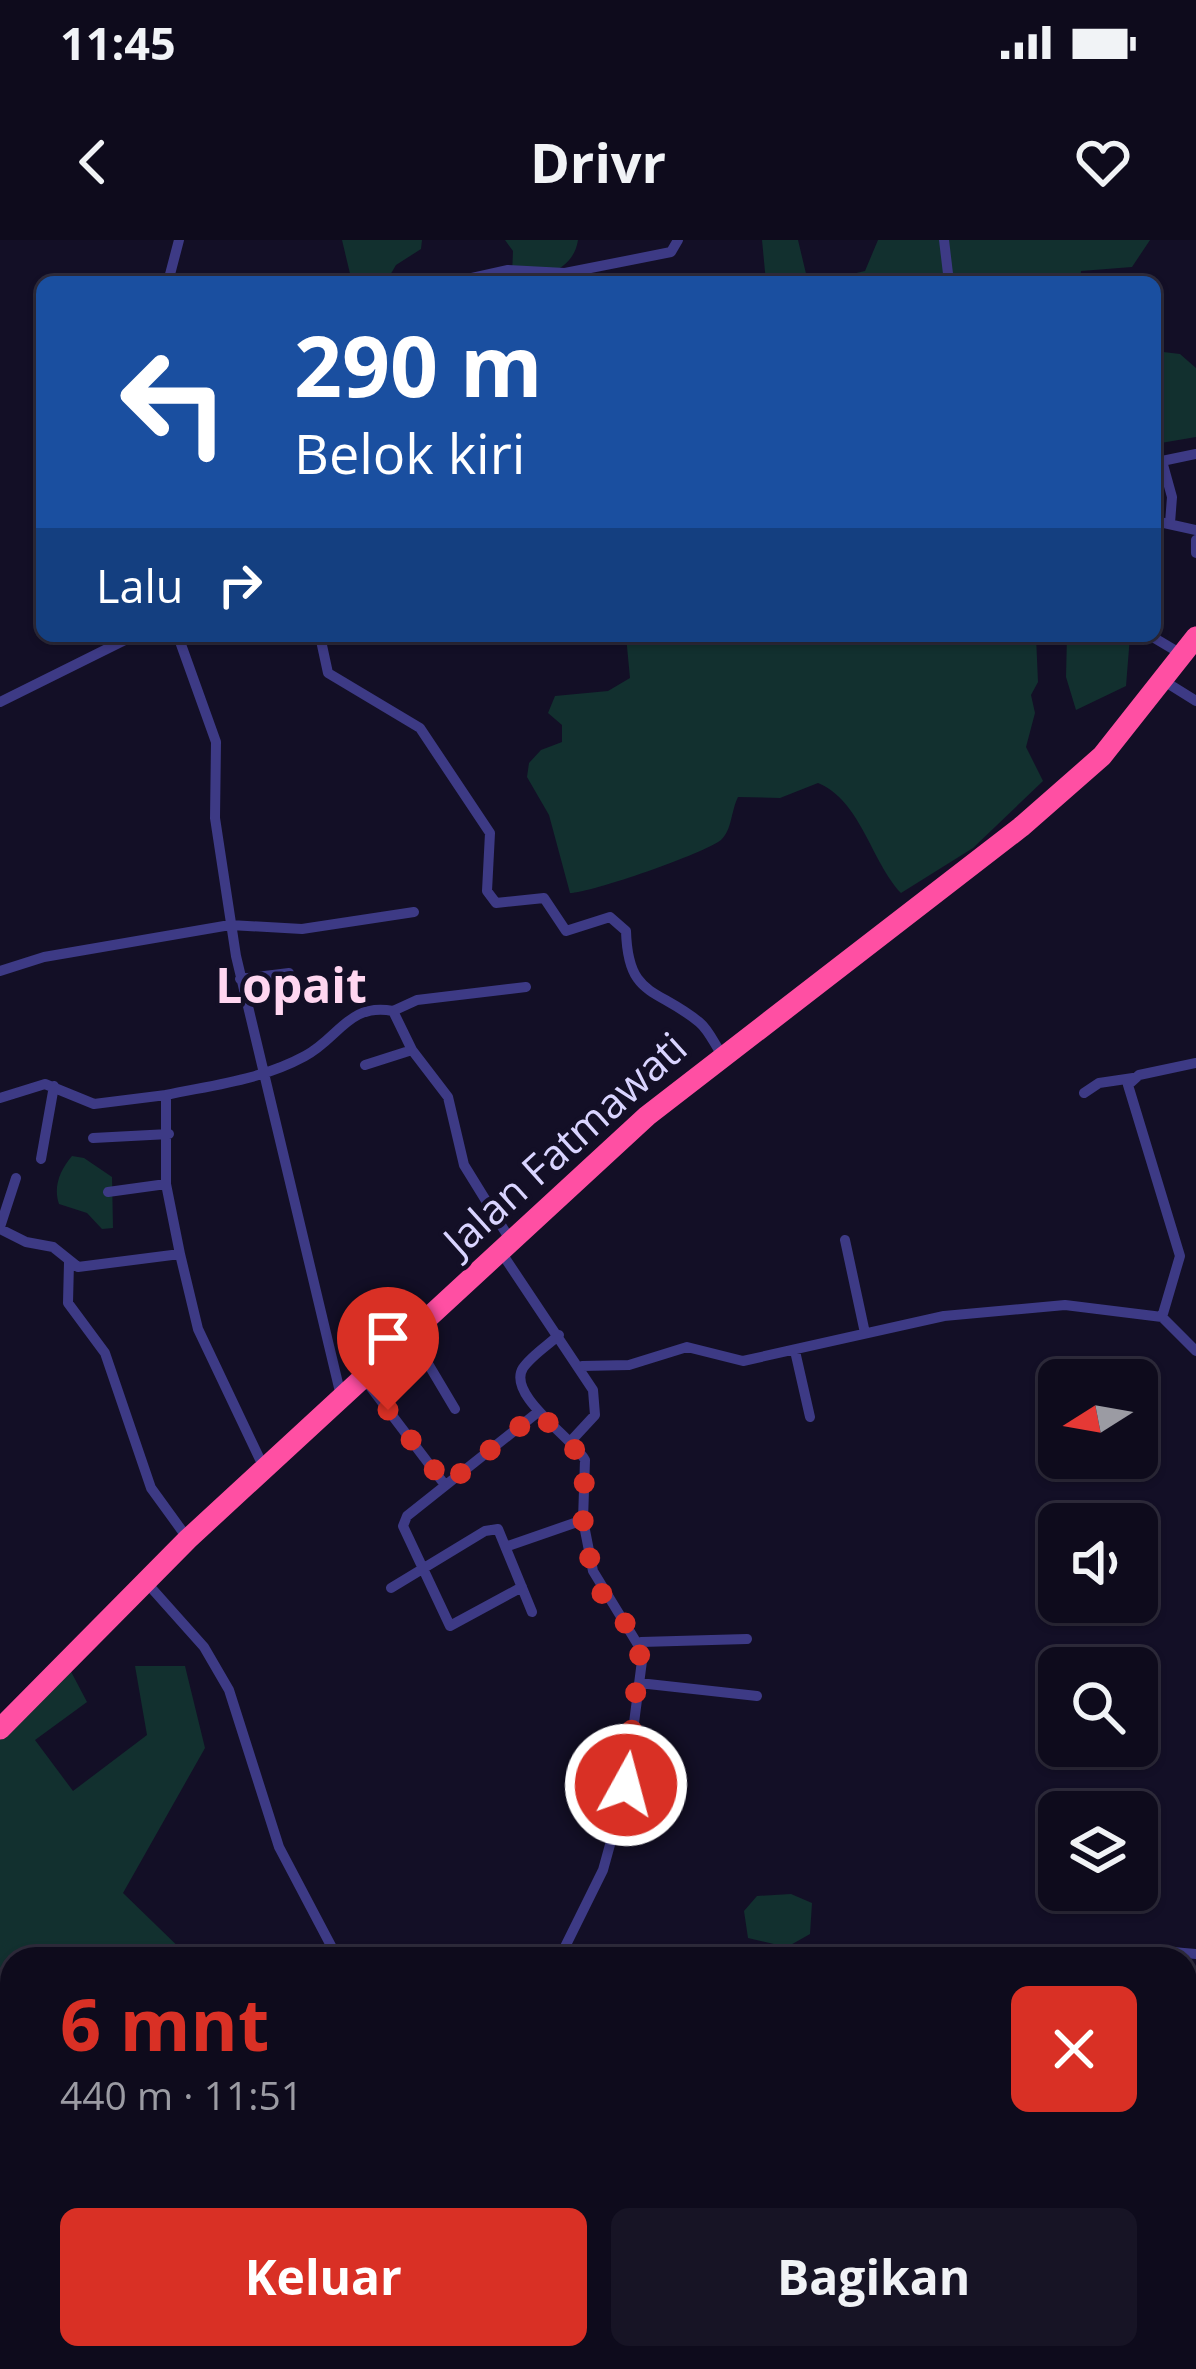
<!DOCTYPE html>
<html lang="id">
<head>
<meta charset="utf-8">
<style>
	body { margin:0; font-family:"Open Sans",sans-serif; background:#171425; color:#f1f3f6; height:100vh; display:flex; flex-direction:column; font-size:45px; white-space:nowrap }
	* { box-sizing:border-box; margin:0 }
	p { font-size:39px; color:#9b9ba3 }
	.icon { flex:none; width:66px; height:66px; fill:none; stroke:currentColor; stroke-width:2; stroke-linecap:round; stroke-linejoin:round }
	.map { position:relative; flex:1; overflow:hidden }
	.sheet { position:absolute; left:0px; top:1707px; width:1197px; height:423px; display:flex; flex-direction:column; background:#0e0b1c; border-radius:36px 36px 0 0; box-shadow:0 3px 9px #0004,0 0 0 3px #2e2b3b }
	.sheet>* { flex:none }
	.top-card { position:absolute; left:36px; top:36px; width:1125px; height:366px; border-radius:18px; box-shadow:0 3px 9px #0004,0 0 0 3px #2e2b3b; background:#1a4fa0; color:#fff; overflow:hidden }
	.needle { width:78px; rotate:259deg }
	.fabs { position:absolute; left:1038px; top:1119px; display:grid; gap:24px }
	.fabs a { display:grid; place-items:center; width:120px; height:120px; border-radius:18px; background:#0e0b1c; box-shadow:0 3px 9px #0004,0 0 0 3px #2e2b3b; font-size:60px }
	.pin { position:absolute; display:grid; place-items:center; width:102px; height:102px; color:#fff; margin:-123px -51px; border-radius:50% 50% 50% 0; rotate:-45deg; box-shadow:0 0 12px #0007 }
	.pin .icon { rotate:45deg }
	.me { position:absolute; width:132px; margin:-66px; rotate:7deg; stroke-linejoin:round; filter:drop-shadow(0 0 9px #0008) }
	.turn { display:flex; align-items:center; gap:42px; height:252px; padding:0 60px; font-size:54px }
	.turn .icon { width:156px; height:156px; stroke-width:2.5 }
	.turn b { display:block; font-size:84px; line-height:102px }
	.then { display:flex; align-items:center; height:114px; padding:0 60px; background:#0003; gap:24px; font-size:45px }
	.round { display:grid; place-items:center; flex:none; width:126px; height:126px; border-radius:18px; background:#171425 }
	.overview { display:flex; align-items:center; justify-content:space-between; height:204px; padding:0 60px }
	h1 { font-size:72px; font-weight:700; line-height:90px; color:#d93025 }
	.primary-button { display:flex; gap:24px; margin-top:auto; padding:24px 60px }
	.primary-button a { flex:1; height:138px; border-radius:18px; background:#d93025; color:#fff; font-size:48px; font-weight:700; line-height:138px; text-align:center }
	.primary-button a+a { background:#171425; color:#f1f3f6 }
	.status { display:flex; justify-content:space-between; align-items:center; height:84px; padding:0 60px; background:#0e0b1c; direction:ltr }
	.status svg { height:33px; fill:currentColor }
	header { display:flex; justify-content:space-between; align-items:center; height:156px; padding:0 60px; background:#0e0b1c; font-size:54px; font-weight:700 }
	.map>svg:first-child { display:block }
	.green { fill:#12302f }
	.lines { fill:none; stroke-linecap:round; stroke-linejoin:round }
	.stream { stroke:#0c2248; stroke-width:3 }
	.street { stroke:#3d3a85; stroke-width:10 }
	.highway { stroke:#ff4fa3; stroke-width:21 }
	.route { stroke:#d93025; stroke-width:21; stroke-dasharray:0 37.8 }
	.labels { text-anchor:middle; stroke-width:9; stroke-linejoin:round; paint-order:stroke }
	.street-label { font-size:42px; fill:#d9d4ff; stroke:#130f26 }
	.quarter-label { font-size:48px; font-weight:bold; fill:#ffd6f0; stroke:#130f26 }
</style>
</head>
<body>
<div class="status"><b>11:45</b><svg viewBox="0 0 49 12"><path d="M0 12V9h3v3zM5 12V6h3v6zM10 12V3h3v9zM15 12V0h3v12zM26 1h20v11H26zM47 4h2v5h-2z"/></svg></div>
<header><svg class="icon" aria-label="back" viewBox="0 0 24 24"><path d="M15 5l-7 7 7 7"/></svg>Drivr<svg class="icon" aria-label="heart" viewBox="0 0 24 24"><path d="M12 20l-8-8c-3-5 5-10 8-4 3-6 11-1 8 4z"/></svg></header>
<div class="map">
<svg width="1196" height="2129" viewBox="0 0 1196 2129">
	<rect width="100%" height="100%" fill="#130f26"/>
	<!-- green -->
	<path class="green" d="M342 0H422L421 9 396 25 386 42H352Z
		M505 0H578C572 41 516 42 484 42L512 35 513 11Z
		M762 0H798L808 42H766Z
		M878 0H1150L1132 27 1081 31 1080 42H817L865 31Z
		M1155 111 1180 114 1196 128V197L1155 204Z
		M626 396H1036L1038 442 1031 455 1035 473 1026 507 1043 541 973 608 901 653C871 621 861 561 818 543L780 558 738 557C731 571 732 590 721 600 705 613 591 653 570 653L549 575 527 537 529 523 541 510 562 502V485L548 473 555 456 608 451 630 438Z
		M1067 396H1130L1126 446 1076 470 1066 437Z
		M72 916 84 918 112 937 113 988 102 989 87 973 59 964C53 947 60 930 72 916Z
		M67 1424 87 1462 35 1500 73 1551 147 1495 135 1426H185L205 1508 123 1653 191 1719H12V2063H0V1496Z
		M791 1654 812 1663 810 1694 787 1707 748 1698 744 1671 757 1656Z
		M1185 1977 1196 1978V2129H804L868 2118H1185Z"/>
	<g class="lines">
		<!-- stream -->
		<path class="stream" d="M0 1767 12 1764
			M0 1837 12 1823"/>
		<!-- street -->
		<path class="street" d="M944 0 949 42
			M168 42 179 0
			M454 42 508 30 565 33 671 12 678 0
			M1155 281 1196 290
			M1170 283 1172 257 1162 221 1196 214
			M1196 300V313
			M178 396 216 502 215 578 236 716 341 1156
			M320 396 328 433 420 488 490 593 487 651 496 663 544 658 566 691 610 677 626 691C628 758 656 747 699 782 709 790 715 805 722 815
			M1151 396 1183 415
			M1164 441 1196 461
			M0 462 133 396
			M0 731 44 717 230 685 302 689 414 672
			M240 739 289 733
			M393 771 417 760 526 747
			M365 825 412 810
			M1084 853 1099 843 1133 838
			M0 858 45 844 94 864 166 855
			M93 898 169 894
			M41 919 54 846
			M108 952 166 944
			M0 987 16 938
			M0 989 26 1002 53 1007 78 1027 180 1014 198 1089 264 1228
			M845 1000 865 1093
			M501 1012 593 1150 595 1175 570 1202
			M180 1014 166 944V855C213 845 261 840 305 816 338 799 349 762 393 771L412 810 448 857 464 925 511 1001
			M69 1022 68 1063 105 1113 151 1248 188 1299
			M1162 1077 1180 1016 1128 845 1139 835 1196 823
			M411 1095 455 1169
			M559 1095C548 1105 531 1116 523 1128 506 1155 574 1199 585 1220L583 1280 593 1331 643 1413 626 1545 616 1583 603 1630 559 1719
			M795 1111 810 1177
			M582 1126 629 1125 687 1107 743 1121 944 1076 1065 1065 1162 1077 1196 1111
			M366 1141 445 1245
			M508 1306 583 1280
			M146 1342 204 1407 229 1450 279 1607 338 1719
			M522 1347 450 1386 403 1286 407 1276 538 1172
			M391 1348 485 1291 498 1289 532 1372
			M641 1402 747 1399
			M639 1443 757 1456
			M1127 1719 1161 1711 1196 1714
			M309 2129 336 2118"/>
		<!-- highway -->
		<path class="highway" d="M0 1489 188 1299 647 876 1021 587 1102 516 1196 397"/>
	</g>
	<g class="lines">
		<!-- route -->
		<path class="route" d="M388 1170 446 1245 538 1172 585 1220 583 1280 592 1331 604 1358 641 1402 626 1545"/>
	</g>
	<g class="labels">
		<!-- street labels -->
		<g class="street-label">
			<text transform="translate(565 904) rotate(-42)" y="15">Jalan Fatmawati</text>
		</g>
		<!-- quarter labels -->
		<g class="quarter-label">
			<text x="291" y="763">Lopait</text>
		</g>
	</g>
</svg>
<div class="fabs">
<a><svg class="needle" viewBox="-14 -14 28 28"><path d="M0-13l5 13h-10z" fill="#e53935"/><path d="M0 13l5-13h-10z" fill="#9b9ba3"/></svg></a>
<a><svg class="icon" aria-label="sound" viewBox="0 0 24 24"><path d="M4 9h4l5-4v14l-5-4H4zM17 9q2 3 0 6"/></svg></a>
<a><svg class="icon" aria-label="search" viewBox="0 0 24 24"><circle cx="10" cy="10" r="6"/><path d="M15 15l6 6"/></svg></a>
<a><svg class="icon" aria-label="layers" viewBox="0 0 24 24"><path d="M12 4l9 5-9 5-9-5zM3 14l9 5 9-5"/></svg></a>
</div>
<div class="pin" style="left:388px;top:1170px;background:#d93025"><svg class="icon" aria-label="arrive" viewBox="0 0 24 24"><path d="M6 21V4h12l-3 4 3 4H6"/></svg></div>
<svg class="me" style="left:626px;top:1545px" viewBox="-20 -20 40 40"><circle r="17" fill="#d93025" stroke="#fff" stroke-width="3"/><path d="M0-11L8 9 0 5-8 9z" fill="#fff"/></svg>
<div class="top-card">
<div class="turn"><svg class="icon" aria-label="left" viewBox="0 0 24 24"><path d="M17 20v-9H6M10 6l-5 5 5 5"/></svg><div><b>290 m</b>Belok kiri</div></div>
<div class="then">Lalu<svg class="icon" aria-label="right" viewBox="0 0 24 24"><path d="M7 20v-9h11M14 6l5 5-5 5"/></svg></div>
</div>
<section class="sheet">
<div class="overview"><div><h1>6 mnt</h1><p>440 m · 11:51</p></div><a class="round" style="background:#d93025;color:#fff"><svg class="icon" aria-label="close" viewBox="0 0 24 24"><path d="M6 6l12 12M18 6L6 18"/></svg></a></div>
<div class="primary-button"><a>Keluar</a><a>Bagikan</a></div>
</section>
</div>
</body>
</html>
